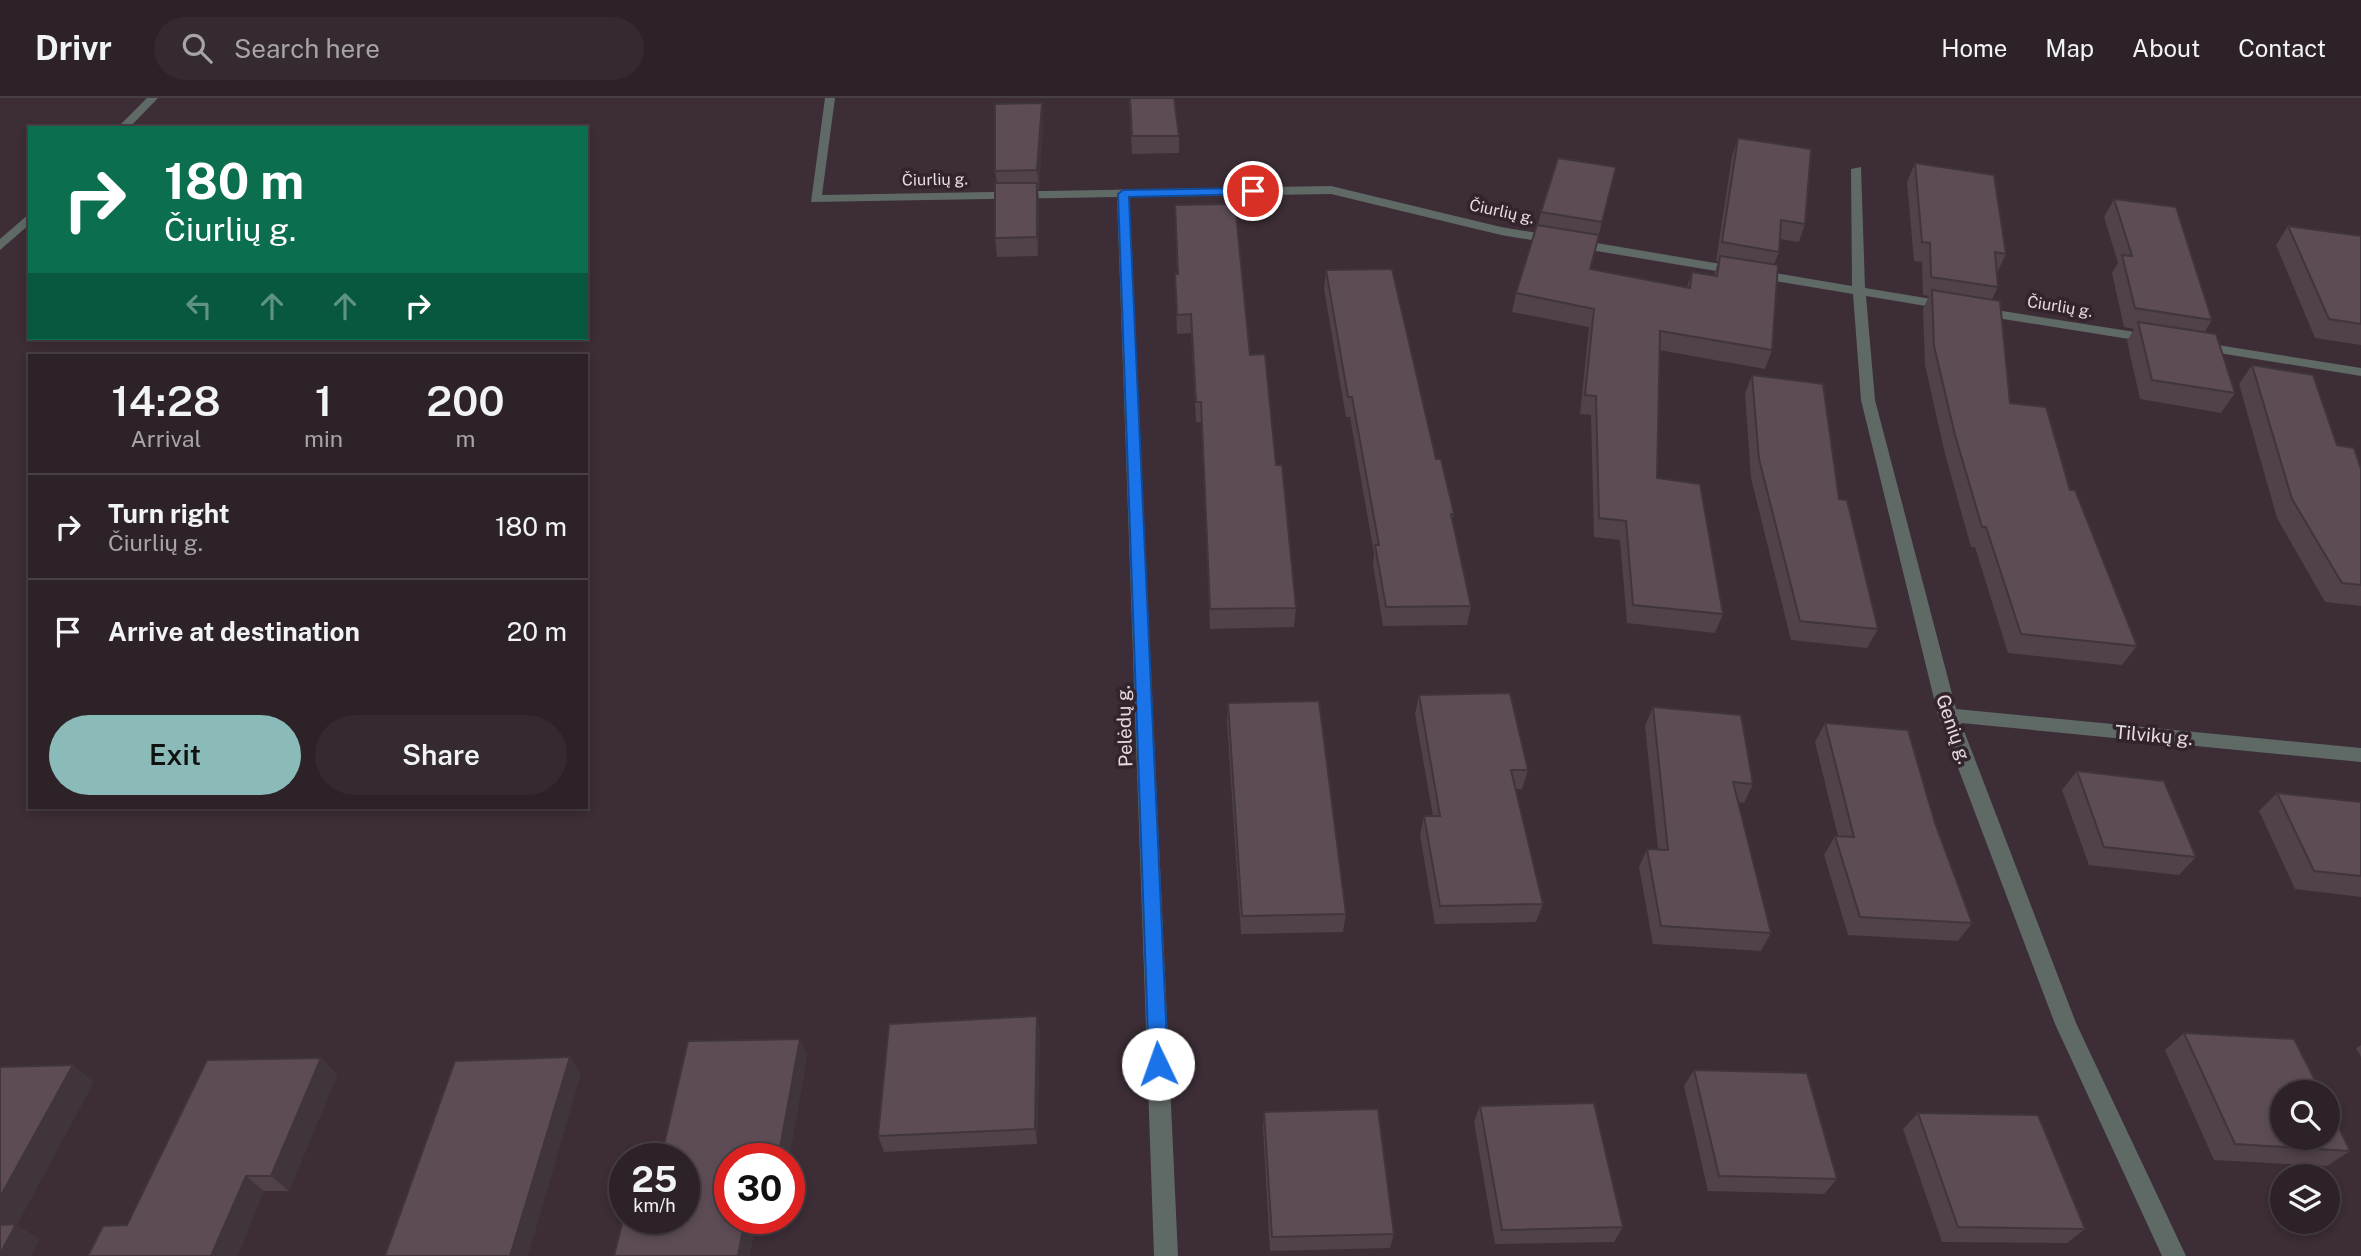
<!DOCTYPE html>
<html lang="en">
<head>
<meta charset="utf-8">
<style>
	body { margin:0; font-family:"Public Sans",sans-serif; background:#352a30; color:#f1f3f6; height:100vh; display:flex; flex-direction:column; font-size:26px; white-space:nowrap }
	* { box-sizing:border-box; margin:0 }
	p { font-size:23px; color:#a7a4a8 }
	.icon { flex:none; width:38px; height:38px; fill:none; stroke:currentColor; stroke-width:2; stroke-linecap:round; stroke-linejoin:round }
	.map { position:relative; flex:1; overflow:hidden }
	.side { position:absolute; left:28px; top:256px; width:560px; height:455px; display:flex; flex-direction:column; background:#2d2228; border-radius:0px; box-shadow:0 4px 10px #0003,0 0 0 2px #483f45 }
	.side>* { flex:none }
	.guide { position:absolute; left:28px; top:28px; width:560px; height:214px; border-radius:0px; box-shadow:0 4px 10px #0003,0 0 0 2px #483f45; background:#0b6e4f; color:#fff; overflow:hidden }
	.buttons { position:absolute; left:2270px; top:982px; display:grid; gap:14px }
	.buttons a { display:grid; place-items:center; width:70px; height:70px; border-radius:50%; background:#2d2228; box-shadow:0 4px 10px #0003,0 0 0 2px #483f45; font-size:35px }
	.speed { position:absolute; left:609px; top:1045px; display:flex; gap:14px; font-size:35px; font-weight:700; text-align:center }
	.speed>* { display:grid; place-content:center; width:91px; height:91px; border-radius:50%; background:#2d2228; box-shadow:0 4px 10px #0003,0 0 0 2px #483f45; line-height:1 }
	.speed small { font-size:18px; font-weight:400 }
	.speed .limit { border:10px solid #d22; background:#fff; color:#111 }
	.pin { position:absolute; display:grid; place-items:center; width:60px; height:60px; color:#fff; margin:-30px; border:4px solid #fff; border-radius:50%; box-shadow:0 2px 7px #0007 }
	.me { position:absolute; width:77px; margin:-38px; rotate:357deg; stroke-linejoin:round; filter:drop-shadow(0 0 5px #0008) }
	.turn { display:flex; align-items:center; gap:24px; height:147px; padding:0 21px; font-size:32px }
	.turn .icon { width:91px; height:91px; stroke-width:2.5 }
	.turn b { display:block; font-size:49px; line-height:60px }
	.lanes { display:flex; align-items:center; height:66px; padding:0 21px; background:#0003; justify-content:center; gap:35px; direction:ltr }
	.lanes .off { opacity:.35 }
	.eta { display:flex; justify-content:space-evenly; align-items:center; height:119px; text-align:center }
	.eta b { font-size:42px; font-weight:600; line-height:49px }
	.cta { display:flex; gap:14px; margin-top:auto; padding:14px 21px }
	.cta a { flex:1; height:80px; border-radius:42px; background:#8bbbb9; color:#111; font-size:28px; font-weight:600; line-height:80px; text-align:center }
	.cta a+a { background:#352a30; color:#f1f3f6 }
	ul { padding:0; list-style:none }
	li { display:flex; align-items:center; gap:21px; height:105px; padding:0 21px; border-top:2px solid #483f45 }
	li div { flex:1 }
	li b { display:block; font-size:26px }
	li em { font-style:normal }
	header { display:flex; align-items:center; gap:42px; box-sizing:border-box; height:98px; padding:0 35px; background:#2d2228; border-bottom:2px solid #483f45 }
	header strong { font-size:33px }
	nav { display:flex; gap:38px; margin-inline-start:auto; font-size:24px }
	.search { width:490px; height:63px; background:#352a30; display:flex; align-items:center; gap:18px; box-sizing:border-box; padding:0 24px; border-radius:38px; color:#a7a4a8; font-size:26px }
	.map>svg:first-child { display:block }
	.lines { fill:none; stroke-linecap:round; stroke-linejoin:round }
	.minor { fill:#5f6965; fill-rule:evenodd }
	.wall { fill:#50414a }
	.shaded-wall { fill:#41353c }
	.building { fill:#5d4c56; stroke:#41353c; stroke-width:2 }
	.route { fill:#1a73e8; stroke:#114b97; stroke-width:2 }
	.labels { text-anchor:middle; stroke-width:7; stroke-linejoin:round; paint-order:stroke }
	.far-street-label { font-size:16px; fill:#e6dbe1; stroke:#32232c }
	.street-label { font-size:19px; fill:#e6dbe1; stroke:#32232c }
</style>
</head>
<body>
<header>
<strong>Drivr</strong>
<div class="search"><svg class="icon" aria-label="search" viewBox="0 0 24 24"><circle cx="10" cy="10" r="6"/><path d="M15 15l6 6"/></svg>Search here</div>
<nav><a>Home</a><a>Map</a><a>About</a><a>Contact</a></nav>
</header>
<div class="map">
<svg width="2361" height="1158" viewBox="0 0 2361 1158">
	<rect width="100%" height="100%" fill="#3c2d36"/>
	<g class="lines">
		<!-- minor -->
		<path class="minor" d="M147 0H158L129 30H117Z
			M825 0H835L822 97 1331 88 1501 129 1852 188 1851 71 1861 69 1865 190 1950 204 1957 208 1950 212 1866 198 1875 302 1956 611 2361 650V664L1961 625 2076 925 2186 1158H2162L2055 926 1938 617 1861 302 1853 196 1501 137 1331 96 1129 99 1178 1158H1154L1117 99 811 104Z
			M30 115V126L0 152V141Z
			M1977 209 2154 237 2161 241 2154 245 1972 216 1970 213Z
			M2199 244 2361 270V278L2194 251 2192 248Z"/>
	</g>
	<!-- wall -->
	<path class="wall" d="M1129 0 1179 38V55L1132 56Z
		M1042 5 1043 22 1039 91H1038L1039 103 1038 158 997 159 995 140 997 85 995 73Z
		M1738 40 1805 126 1799 144 1780 141 1779 154 1774 167 1772 252 1765 271 1659 252 1657 380 1723 516 1715 535 1627 525 1620 442 1594 439 1591 317 1580 316 1589 229 1512 214 1516 195 1538 127 1541 114 1616 69 1590 171 1687 189 1692 174 1714 177 1718 164 1716 163 1732 58Z
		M1915 65 2006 156 1997 175 1998 189 1992 201 2010 305 2070 392 2137 548 2122 567 2008 555 1975 449H1971L1945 356 1925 267 1923 211 1929 198 1923 197 1922 164 1914 163 1907 84Z
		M2114 101 2212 222 2204 235 2235 295 2221 315 2140 301 2127 243 2134 231 2124 229 2112 175 2118 165 2104 119Z
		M1175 107 1250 257 1276 367 1296 510 1294 529 1210 531 1201 324H1196L1191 235 1177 236 1175 176H1177Z
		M2288 128 2361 138V247L2315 240 2276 147Z
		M1326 172 1436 361 1454 416 1452 423 1471 508 1467 527 1383 528 1373 466 1374 455 1350 319H1346L1324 191Z
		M2252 267 2361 371V508L2325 504 2277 420 2239 286Z
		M1752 277 1839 401 1878 531 1867 550 1791 542 1751 380 1745 296Z
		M1419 597 1528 672 1522 691H1515L1543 806 1536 824 1435 826 1420 737 1424 718H1433L1415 616Z
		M1228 605 1346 816 1343 834 1241 836 1227 624Z
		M1653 609 1753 686 1744 705 1738 704 1771 835 1761 853 1653 846 1639 769 1647 751H1658L1645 628Z
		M1825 625 1935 725 1972 825 1958 843 1848 837 1824 757 1835 738H1838L1815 644Z
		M2077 673 2196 759 2179 777 2089 767 2062 692Z
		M2277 695 2361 704V799L2295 791 2259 713Z
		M1037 918 1040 935 1037 1046 884 1054 878 1038Z
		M2184 935 2350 1053 2327 1068 2214 1062 2165 952Z
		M2361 947V959L2356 950Z
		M807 957 789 1060H730V1120H684Z
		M321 960 337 977 289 1093H264L127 1127Z
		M1694 972 1837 1081 1824 1096 1708 1093 1684 988Z
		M1480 1008 1623 1129 1614 1144 1495 1146 1474 1024Z
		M1264 1014 1394 1136 1390 1150 1270 1153 1263 1030Z
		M1918 1015 2085 1131 2067 1145 1942 1144 1903 1031Z"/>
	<!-- shaded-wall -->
	<path class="shaded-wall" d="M1042 5 1043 22 1039 91 1037 72Z
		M1037 85 1039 103 1038 158 1037 139Z
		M1037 918 1040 935 1037 1046 1035 1031Z
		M800 941 807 957 789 1060H782L779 1055Z
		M570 959 581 976 528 1158H510Z
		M321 960 337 977 289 1093 271 1078Z
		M73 967 94 984 17 1127 40 1141 31 1158H0V1099Z
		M246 1078 264 1093 238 1158H211Z
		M745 1120H757L750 1158H738Z"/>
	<!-- building -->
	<path class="building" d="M1130 0H1174L1179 38H1132Z
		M1042 5 1037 72 995 73V6Z
		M1738 40 1811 51 1805 126 1781 122 1779 154 1722 144Z
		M1558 60 1616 69 1602 124 1541 114Z
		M1915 65 1994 77 2006 156 1995 154 1998 189 1931 179 1930 145 1922 144Z
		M995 85H1037V139L995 140Z
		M2114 101 2176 109 2212 222 2135 210 2122 157 2132 158Z
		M1235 106 1250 257 1265 256 1276 367H1282L1296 510 1210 511 1201 304H1196L1191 216 1177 217 1175 176H1178L1175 107Z
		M1537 127 1599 137 1590 171 1690 190 1692 174 1717 178 1720 158 1778 167 1772 252 1660 233 1657 380 1700 386 1723 516 1633 507 1626 423 1599 420 1596 298 1585 297 1594 211 1516 195Z
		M2288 128 2361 138V226L2329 221Z
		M1392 171 1436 361H1441L1454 416H1451L1471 508 1386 509 1375 447H1379L1352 299H1348L1326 172Z
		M1932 192 2000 203 2010 305 2046 309 2070 392H2075L2137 548 2021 536 1986 429H1982L1955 337 1934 248Z
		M2138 224 2216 236 2235 295 2152 282Z
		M2252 267 2313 277 2337 347 2354 350 2361 371V487L2342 485 2292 401Z
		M1752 277 1823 286 1839 401 1847 402 1878 531 1800 523 1759 361Z
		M1510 595 1528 672H1511L1543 806 1440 808 1424 718H1440L1419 597Z
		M1319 603 1346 816 1242 818 1228 605Z
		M1653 609 1741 617 1753 686 1733 684 1771 835 1661 828 1647 751 1668 752Z
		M1825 625 1908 632 1935 725 1972 825 1860 819 1835 738 1854 739Z
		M2077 673 2164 683 2196 759 2104 749Z
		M2277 695 2361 704V778L2314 773Z
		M1037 918 1035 1031 878 1038 889 926Z
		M2184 935 2294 941 2321 994H2282V1040H2328V1007L2350 1053 2235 1046Z
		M800 941 779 1055 757 1056 756 1060H730V1120H745L738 1158H614L625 1114V1120H684V1060H661L688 943Z
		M570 959 510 1158H385L455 963Z
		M321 960 271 1078H246L211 1158H88L103 1128 127 1127 207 962Z
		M73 967 0 1099V969Z
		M1694 972 1807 975 1837 1081 1719 1078Z
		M1594 1005 1623 1129 1502 1132 1480 1008Z
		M1378 1011 1394 1136 1272 1139 1264 1014Z
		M1918 1015 2038 1017 2085 1131 1958 1129Z
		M16 1126 0 1156V1127Z"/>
	<!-- route -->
	<path class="route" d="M1253 90 1257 91V96L1129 99 1168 966 1166 973 1158 975 1151 973 1149 966 1118 96 1123 92Z"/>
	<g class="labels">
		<!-- far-street labels -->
		<g class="far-street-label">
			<text transform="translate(935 81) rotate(-1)" y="6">Čiurlių g.</text>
			<text transform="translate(1502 113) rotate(12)" y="6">Čiurlių g.</text>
			<text transform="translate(2060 208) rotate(9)" y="6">Čiurlių g.</text>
		</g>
		<!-- street labels -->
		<g class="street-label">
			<text transform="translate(1124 628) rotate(-92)" y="7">Pelėdų g.</text>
			<text transform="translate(1954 631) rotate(71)" y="7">Genių g.</text>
			<text transform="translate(2154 637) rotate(5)" y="7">Tilvikų g.</text>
		</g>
	</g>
</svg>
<div class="buttons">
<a><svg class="icon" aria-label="search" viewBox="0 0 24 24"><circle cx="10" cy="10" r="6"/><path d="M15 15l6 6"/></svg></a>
<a><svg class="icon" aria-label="layers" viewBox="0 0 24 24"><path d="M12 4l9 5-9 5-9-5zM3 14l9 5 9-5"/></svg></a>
</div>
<div class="speed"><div>25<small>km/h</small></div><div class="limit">30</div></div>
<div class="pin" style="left:1253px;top:93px;background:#d93025"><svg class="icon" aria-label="arrive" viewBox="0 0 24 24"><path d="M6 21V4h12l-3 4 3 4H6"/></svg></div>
<svg class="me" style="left:1158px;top:966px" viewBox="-20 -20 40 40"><circle r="19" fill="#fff"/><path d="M0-13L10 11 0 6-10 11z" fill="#1a73e8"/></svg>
<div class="guide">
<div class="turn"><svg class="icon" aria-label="right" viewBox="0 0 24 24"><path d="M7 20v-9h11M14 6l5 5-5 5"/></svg><div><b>180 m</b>Čiurlių g.</div></div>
<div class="lanes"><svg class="icon off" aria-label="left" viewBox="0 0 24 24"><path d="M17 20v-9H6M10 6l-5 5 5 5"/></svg><svg class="icon off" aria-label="ahead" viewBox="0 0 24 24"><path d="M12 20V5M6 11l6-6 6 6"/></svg><svg class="icon off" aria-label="ahead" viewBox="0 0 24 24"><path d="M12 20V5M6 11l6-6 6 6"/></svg><svg class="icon" aria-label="right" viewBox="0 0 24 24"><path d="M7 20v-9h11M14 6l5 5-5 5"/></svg></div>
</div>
<section class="side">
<div class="eta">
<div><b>14:28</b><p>Arrival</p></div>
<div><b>1</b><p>min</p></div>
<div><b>200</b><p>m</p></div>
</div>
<ul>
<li><svg class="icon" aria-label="right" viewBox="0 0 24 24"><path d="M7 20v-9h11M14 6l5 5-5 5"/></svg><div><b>Turn right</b><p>Čiurlių g.</p></div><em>180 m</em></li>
<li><svg class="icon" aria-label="arrive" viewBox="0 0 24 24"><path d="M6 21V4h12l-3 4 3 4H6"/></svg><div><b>Arrive at destination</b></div><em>20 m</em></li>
</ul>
<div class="cta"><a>Exit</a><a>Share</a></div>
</section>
</div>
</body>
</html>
